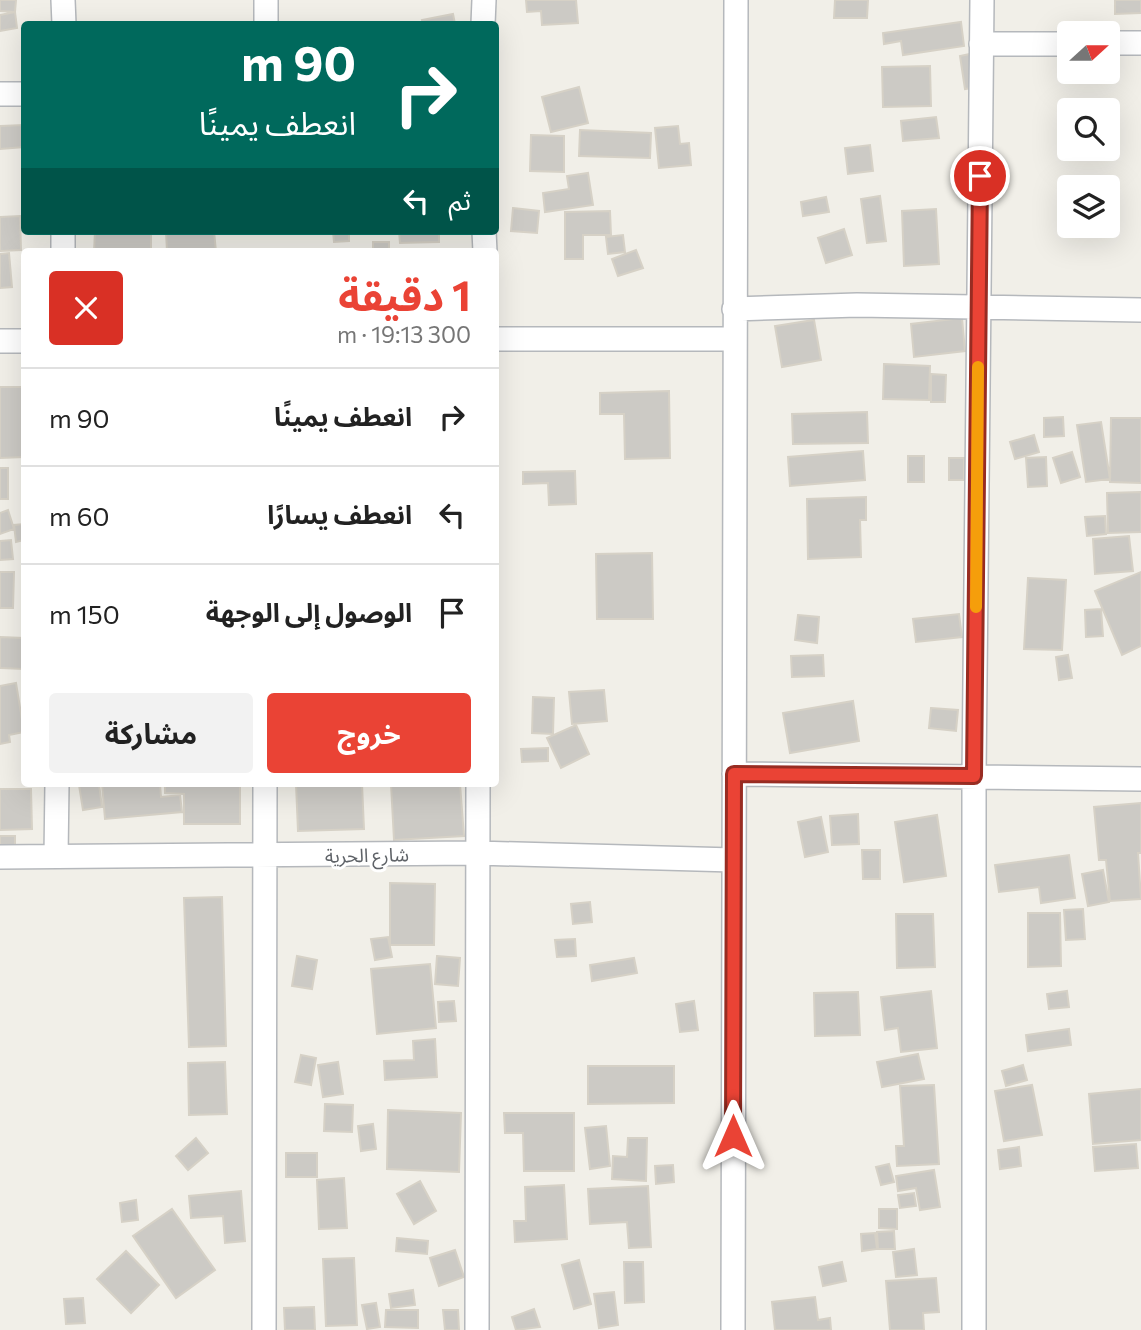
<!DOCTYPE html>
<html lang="ar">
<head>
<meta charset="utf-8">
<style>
	body { margin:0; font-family:Commissioner,"Noto Sans Arabic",sans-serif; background:#f2f2f2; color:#222; direction:rtl; height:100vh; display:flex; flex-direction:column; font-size:26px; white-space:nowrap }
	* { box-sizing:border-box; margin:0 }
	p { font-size:23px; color:#767676 }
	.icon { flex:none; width:38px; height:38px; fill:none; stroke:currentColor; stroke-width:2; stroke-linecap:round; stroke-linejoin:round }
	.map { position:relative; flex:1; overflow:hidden; direction:ltr }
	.sheet { position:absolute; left:21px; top:248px; width:478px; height:539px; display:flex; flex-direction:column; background:#fff; border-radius:7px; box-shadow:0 7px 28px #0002; direction:rtl }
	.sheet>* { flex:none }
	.hud { position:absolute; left:21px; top:21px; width:478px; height:214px; border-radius:7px; box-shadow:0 7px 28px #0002; direction:rtl; background:#00695c; color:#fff; overflow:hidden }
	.needle { width:46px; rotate:69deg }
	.controls { position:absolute; left:1057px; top:21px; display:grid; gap:14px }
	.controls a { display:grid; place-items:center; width:63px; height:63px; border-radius:7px; background:#fff; box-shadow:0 7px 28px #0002; font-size:35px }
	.pin { position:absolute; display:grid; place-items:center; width:60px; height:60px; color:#fff; margin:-30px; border:4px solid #fff; border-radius:50%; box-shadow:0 2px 7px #0007 }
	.me { position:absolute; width:77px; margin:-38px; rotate:0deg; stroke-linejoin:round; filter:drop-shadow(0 0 5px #0008) }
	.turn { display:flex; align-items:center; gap:24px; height:147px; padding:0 28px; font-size:32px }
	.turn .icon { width:91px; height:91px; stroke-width:2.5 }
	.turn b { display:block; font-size:49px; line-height:60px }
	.then { display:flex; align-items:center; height:66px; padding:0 28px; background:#0003; gap:14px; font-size:26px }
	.round { display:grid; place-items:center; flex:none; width:74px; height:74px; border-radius:7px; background:#f2f2f2 }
	.summary { display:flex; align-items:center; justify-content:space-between; height:119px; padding:0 28px }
	h1 { font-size:42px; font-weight:700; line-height:52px; color:#ea4335 }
	.action { display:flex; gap:14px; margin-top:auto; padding:14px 28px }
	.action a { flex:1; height:80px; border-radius:7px; background:#ea4335; color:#fff; font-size:28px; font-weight:700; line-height:80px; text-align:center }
	.action a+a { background:#f2f2f2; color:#222 }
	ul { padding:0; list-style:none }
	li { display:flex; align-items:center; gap:21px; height:98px; padding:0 28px; border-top:2px solid #e0e0e0 }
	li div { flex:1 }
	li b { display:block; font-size:26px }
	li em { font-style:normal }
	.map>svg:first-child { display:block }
	.building { fill:#cccac5; stroke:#d6d1c6; stroke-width:2 }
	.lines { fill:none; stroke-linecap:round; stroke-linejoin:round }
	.minor-casing { stroke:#b5b8bc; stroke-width:26 }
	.minor { stroke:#fff; stroke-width:23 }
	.route-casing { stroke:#982c22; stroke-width:18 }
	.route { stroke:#ea4335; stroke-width:12 }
	.slow { stroke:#f59e0b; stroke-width:12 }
	.labels { text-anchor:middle; stroke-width:6; stroke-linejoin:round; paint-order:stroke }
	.street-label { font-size:19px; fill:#5f6368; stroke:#fff }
</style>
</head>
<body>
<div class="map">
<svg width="1141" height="1330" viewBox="0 0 1141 1330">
	<rect width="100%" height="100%" fill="#f1efe8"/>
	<!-- building -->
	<path class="building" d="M0 0H16L15 12 0 11Z
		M526 0H576L578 23 542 25 541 11 527 12Z
		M835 0H868L867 18H834Z
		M1115 0H1141V13L1115 14Z
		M15 12 17 28 0 31V15Z
		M453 14 455 24H423L422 20Z
		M961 22 964 46 903 55 901 41 884 44 883 33Z
		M979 52 985 86 965 89 960 56Z
		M930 66 931 106 883 107 882 67Z
		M579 87 588 123 551 132 542 97Z
		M936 117 939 138 903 141 901 121Z
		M24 125V147L0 149V126Z
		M678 126 680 144 689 143 691 165 659 168 655 128Z
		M580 130 651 133 650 158 579 156Z
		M531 135 564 136V172L530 171Z
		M870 145 873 171 848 174 845 148Z
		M588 173 593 205 545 212 543 193 569 189 567 176Z
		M880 196 886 241 867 243 861 199Z
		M826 197 829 212 803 216 801 202Z
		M513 208 539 211 537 233 511 231Z
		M936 209 939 264 904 266 902 211Z
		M610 211 611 235H583V259H565V212Z
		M20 216 21 250 0 251V217Z
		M844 229 852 255 826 263 818 238Z
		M95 231H151V252H94Z
		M166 231H214L216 252H167Z
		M333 231H349V241L334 242Z
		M399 231H439V242L400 243Z
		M623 235 625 252 608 254 606 237Z
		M373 242H389V252H373Z
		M636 250 643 268 618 276 612 259Z
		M9 253 12 287 0 288V254Z
		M962 318 965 351 914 357 911 324Z
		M814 320 821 360 782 367 775 326Z
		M884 364 930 366 929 400 883 399Z
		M931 374 946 375 945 402H931Z
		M0 387H24V457L0 458Z
		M669 391 670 458 625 459 624 414H600V393Z
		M867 412 868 443 793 444 792 414Z
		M1063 417 1064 436 1044 437V418Z
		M1111 418H1141V483L1110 482Z
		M1101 422 1110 479 1086 482 1077 425Z
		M1034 435 1039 452 1015 459 1010 442Z
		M863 451 865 480 790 486 788 457Z
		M1072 452 1080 477 1061 483 1053 458Z
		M908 456H924V482H908Z
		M1046 457 1047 486 1028 487 1026 458Z
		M949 458H964V480H949Z
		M0 468H8V499H0Z
		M575 471 576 504 549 505 548 483 523 484V472Z
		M1141 492V532L1108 533 1107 493Z
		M866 497V520H860L861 557 808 559 807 499Z
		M8 510 14 529 0 534V513Z
		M1105 516 1106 534 1087 536 1085 517Z
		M24 524V540L16 542 14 525Z
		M1129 536 1133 571 1095 574 1093 539Z
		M11 540 13 559 0 560V541Z
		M652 553 653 619H597L596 554Z
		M0 572H14L13 608H0Z
		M1141 572V646L1122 655 1095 591Z
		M1028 578 1066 580 1062 650 1024 649Z
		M1101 609 1103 636 1086 637 1085 610Z
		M959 614 962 637 916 642 913 619Z
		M798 615 819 617 817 643 795 640Z
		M0 637 24 638V669L0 668Z
		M823 655 824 676 792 677 791 656Z
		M1068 655 1072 678 1059 680 1056 657Z
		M16 683 24 732 9 735 10 742 0 744V686Z
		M604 690 607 721 572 724 569 692Z
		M533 697 554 698 553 734 532 733Z
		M853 701 859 741 790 753 783 713Z
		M931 708 958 710 956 731 929 728Z
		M576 725 589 754 561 768 547 738Z
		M548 748V761L522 762 521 749Z
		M99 784 102 807 83 810 79 785Z
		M102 784H160L161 797 180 795 182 812 105 819Z
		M165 784H240V824H184V794L165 793Z
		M296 784H362L364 829 298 831Z
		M391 784H460L464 836 394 840Z
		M0 789H31L32 829 0 830Z
		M1141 803V853H1138L1141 899 1110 901 1106 860H1099L1094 807Z
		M858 814 859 844 832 845 830 816Z
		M937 815 946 876 904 882 895 822Z
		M821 817 828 852 805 857 798 822Z
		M0 836H15V848H0Z
		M862 850H880V879H863Z
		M1069 855 1075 898 1041 903 1039 887 999 892 995 865Z
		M1103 870 1109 902 1088 906 1082 874Z
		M390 883 435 884 434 945H390Z
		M222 897 226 1046 189 1047 184 898Z
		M590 902 592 922 573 924 571 904Z
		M1083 909 1085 939 1066 940 1064 910Z
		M1028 913H1060L1061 966 1028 967Z
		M896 914H933L935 967 897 968Z
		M388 937 392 957 375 960 371 939Z
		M575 939 576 956 557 957 555 940Z
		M297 956 317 960 312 989 292 986Z
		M437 956 460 958 458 986 435 984Z
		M634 958 637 973 592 981 590 965Z
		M430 964 436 1028 377 1034 371 969Z
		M931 991 937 1048 901 1052 898 1028 885 1030 881 997Z
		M1067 991 1069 1007 1049 1009 1047 994Z
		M858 992 860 1035 815 1036 814 993Z
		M454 1001 456 1021 439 1022 438 1002Z
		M694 1001 698 1030 680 1032 676 1004Z
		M1069 1029 1071 1045 1028 1051 1026 1035Z
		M435 1039 437 1077 385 1080 384 1061 414 1060 413 1041Z
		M918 1054 924 1079 882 1087 877 1062Z
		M301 1055 316 1058 311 1085 295 1082Z
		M225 1062 227 1114 189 1115 188 1063Z
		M338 1062 343 1094 323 1097 318 1065Z
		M1023 1065 1027 1080 1006 1086 1002 1071Z
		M588 1066H674V1103L588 1104Z
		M934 1085 939 1164 897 1166 896 1146H904L900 1086Z
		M1032 1085 1042 1135 1004 1141 995 1091Z
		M1141 1089V1140L1093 1144 1089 1094Z
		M325 1104 353 1105 352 1132 324 1131Z
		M388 1110 461 1113 459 1172 387 1169Z
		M504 1113H574V1171H524L523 1133H505Z
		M373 1124 376 1149 361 1151 358 1126Z
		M606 1126 610 1166 590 1169 585 1128Z
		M196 1138 208 1153 188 1170 176 1156Z
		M628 1138H647L646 1181 612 1179 613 1156 627 1157Z
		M1136 1144 1138 1168 1095 1171 1093 1147Z
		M1019 1147 1021 1166 1000 1169 998 1150Z
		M286 1153H317V1177H286Z
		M889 1164 894 1182 881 1185 876 1167Z
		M673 1165 674 1182 656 1184 655 1166Z
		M934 1170 940 1207 920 1210 916 1188 898 1191 896 1176Z
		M344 1178 347 1228 319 1229 317 1180Z
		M420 1181 436 1211 414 1224 397 1194Z
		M564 1185 567 1239 515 1242 514 1221H526L525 1187Z
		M648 1186 651 1247 629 1248 627 1222 590 1224 588 1189Z
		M241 1191 245 1241 225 1243 223 1216 191 1218 189 1196Z
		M914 1193 916 1206 900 1208 898 1195Z
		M136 1200 138 1220 122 1222 120 1203Z
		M172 1209 215 1270 176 1298 133 1236Z
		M879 1209H897V1229L879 1228Z
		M894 1231 895 1249H878L877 1232Z
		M875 1233 877 1249 862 1251 861 1234Z
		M397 1238 428 1241 427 1254 396 1251Z
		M914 1249 917 1275 896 1277 893 1252Z
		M455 1250 464 1277 439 1286 430 1258Z
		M126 1251 159 1285 131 1313 97 1279Z
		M354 1258 357 1325 326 1326 323 1259Z
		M579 1260 591 1304 574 1309 562 1265Z
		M624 1262H643L644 1302 625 1303Z
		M842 1262 846 1281 823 1286 819 1267Z
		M936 1278 939 1312 923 1313 924 1330H890L886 1281Z
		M413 1290 415 1305 391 1308 389 1294Z
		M614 1292 618 1325 599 1328 594 1294Z
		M815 1297 818 1320 830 1318 831 1330H775L772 1302Z
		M83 1298 85 1323 66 1324 64 1299Z
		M376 1303 380 1327 367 1329 362 1305Z
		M314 1307 315 1330H285L284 1308Z
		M534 1309 540 1327 516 1330 512 1317Z
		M386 1310H418V1328L385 1327Z
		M443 1310H458L459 1330H445Z"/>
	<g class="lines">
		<!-- minor casing -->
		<g class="minor-casing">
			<path id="minor" d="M63 0 64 24
				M266 0V24
				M483 24 484 0
				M1108 43H1141
				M981 44H1069
				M0 94H24
				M484 231 485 252
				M63 252V231
				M734 309 857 305 1141 310
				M495 339H734
				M0 341H24
				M734 774 1141 779
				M56 856 57 784
				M0 857 477 853 733 860
				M264 1330 265 784
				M477 1330 478 784
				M733 1330 736 0
				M974 1330V776L982 0"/>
		</g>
		<!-- minor -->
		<use href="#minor" class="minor"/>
	</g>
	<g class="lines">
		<!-- route casing -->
		<g class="route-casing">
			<path id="route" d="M733 1136 734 774 974 776 980 176"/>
		</g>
		<!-- route -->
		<use href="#route" class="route"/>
		<!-- slow -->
		<path class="slow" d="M976 607 978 367"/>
	</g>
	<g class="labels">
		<!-- street labels -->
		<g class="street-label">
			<text transform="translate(367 855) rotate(-1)" y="7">شارع الحرية</text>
		</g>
	</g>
</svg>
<div class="controls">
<a><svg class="needle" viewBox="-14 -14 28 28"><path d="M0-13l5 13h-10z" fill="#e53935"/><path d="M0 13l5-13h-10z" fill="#767676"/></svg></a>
<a><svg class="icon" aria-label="search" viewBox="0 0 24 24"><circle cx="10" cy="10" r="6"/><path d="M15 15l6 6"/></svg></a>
<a><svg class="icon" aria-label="layers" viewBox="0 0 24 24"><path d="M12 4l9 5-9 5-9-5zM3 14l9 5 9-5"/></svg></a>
</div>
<div class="pin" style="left:980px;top:176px;background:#d93025"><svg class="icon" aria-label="arrive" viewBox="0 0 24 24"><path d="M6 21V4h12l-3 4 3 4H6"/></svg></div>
<svg class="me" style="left:733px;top:1136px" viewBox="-20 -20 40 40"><path d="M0-17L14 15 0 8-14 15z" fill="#ea4335" stroke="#fff" stroke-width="4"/></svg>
<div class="hud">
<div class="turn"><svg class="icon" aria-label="right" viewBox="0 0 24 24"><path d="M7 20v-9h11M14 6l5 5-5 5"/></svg><div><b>90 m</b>انعطف يمينًا</div></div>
<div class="then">ثم<svg class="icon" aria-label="left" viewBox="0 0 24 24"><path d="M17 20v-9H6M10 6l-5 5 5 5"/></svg></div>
</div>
<section class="sheet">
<div class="summary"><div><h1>1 دقيقة</h1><p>300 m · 19:13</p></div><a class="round" style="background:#d93025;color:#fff"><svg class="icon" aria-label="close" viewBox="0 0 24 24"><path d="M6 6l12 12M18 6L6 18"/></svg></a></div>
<ul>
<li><svg class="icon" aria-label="right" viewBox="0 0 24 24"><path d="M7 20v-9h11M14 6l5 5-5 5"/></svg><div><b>انعطف يمينًا</b></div><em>90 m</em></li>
<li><svg class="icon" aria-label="left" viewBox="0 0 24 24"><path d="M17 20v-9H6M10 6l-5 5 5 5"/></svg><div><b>انعطف يسارًا</b></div><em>60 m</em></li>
<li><svg class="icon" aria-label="arrive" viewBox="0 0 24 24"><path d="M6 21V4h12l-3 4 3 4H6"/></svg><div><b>الوصول إلى الوجهة</b></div><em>150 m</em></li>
</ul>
<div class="action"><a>خروج</a><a>مشاركة</a></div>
</section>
</div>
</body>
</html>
